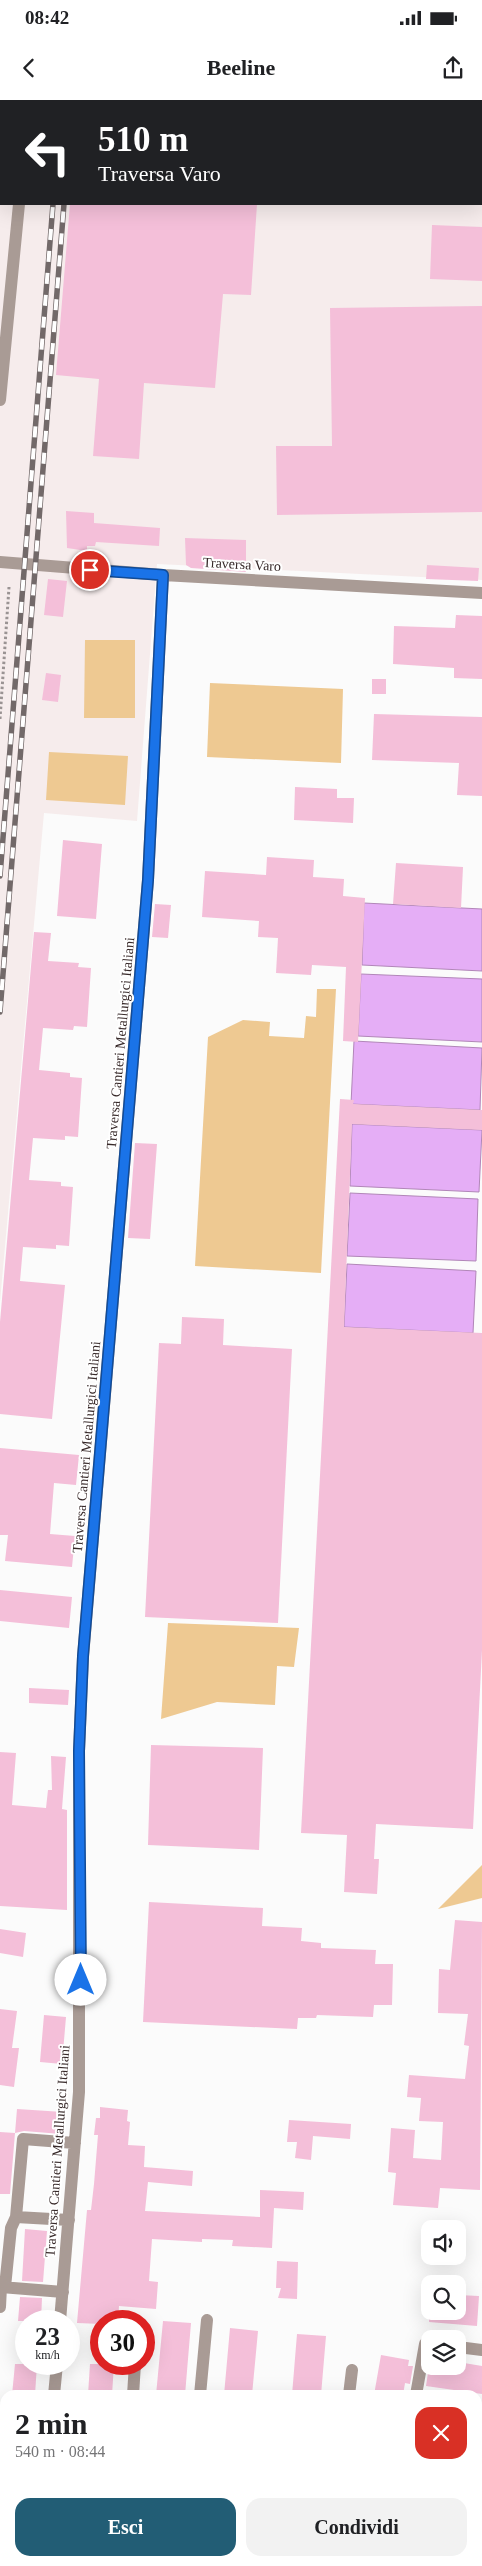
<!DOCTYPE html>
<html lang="it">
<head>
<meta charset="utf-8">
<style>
	body { margin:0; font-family:Georgia,serif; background:#f2f2f2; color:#202124; height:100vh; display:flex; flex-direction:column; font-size:19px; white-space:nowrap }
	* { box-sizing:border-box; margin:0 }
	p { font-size:16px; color:#757577 }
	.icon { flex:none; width:28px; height:28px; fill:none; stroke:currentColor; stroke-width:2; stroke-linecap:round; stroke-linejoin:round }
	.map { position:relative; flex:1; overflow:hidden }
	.details { position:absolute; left:0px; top:2290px; width:482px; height:176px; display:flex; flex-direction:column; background:#fff; border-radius:15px 15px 0 0; box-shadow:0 5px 20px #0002 }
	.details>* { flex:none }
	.banner { position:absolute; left:0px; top:0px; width:482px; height:105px; box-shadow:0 5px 20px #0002; background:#202124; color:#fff; overflow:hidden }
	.fabs { position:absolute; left:421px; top:2120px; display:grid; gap:10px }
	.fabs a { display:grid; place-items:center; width:45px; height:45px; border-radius:10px; background:#fff; box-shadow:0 5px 20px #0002; font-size:25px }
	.speed { position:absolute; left:15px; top:2210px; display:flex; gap:10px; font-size:25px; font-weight:700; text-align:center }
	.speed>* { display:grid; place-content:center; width:65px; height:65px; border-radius:50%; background:#fff; box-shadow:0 5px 20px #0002; line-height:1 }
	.speed small { font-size:12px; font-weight:400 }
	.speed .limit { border:8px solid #d22; background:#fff; color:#111 }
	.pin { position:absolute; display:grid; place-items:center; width:42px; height:42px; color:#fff; margin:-21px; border:2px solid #fff; border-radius:50%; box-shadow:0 1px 5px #0007 }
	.me { position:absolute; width:55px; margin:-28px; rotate:0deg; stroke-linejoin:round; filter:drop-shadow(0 0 4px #0008) }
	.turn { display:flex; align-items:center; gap:18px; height:105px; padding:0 15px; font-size:22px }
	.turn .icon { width:65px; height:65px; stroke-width:2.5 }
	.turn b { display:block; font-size:35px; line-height:42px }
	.round { display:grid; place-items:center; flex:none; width:52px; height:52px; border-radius:15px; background:#f2f2f2 }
	.head { display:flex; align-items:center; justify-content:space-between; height:85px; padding:0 15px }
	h1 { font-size:30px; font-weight:800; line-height:38px }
	.action { display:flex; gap:10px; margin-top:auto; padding:10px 15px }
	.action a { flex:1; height:58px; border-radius:15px; background:#225d75; color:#fff; font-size:20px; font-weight:800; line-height:58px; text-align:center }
	.action a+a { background:#f2f2f2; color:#202124 }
	.status { display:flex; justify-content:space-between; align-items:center; height:35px; padding:0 25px; background:#fff; direction:ltr }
	.status svg { height:14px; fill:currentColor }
	header { display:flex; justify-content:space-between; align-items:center; height:65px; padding:0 15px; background:#fff; font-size:22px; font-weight:800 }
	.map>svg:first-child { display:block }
	.built { fill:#f6ecec }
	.green { fill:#eec992 }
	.water { fill:#e5aef6; stroke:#b186b8 }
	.building { fill:#f4bfd9 }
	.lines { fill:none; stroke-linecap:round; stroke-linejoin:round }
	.path { stroke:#9a9393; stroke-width:3; stroke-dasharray:2.5 2.5; stroke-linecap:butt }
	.minor { stroke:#a99b95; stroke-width:12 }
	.rail-casing { stroke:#726969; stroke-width:5.5 }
	.rail { stroke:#fff; stroke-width:4; stroke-dasharray:11; stroke-linecap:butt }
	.route-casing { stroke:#114b97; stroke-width:12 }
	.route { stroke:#1a73e8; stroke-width:9 }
	.labels { text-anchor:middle; stroke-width:4; stroke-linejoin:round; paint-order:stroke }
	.street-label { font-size:14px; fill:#372929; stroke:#fff }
</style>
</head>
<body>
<div class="status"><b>08:42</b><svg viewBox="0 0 49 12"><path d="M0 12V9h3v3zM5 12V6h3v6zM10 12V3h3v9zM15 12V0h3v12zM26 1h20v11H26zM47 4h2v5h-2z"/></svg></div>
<header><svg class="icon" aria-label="back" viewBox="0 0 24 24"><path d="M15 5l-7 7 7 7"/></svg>Beeline<svg class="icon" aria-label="share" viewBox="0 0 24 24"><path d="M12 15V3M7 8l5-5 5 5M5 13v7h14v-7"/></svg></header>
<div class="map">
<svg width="482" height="2466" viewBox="0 0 482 2466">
	<rect width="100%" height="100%" fill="#fbfbfb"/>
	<!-- built -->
	<path class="built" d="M0 0 214 1H1V104H481L482 89V480L157 464 137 721 44 713 0 1202Z
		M333 0H482V51L481 1Z"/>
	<!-- green -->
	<path class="green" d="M85 540H135V618H84Z
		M210 583 343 589 341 663 207 657Z
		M49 652 128 656 125 705 46 700Z
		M317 889H336L321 1173 195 1166 208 937 243 920 270 922 269 936 304 938 306 916 316 917Z
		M168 1523 299 1528 294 1567 277 1566 275 1605 217 1602 161 1619Z
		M482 1765V1798L438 1809Z
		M478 2427 482 2428V2466H392L393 2461H478Z"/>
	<!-- water -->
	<path class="water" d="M211 0H338L342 1H214Z
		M364 803 482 809V871L362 865Z
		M361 874 482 879V942L358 936Z
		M354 941 482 948 480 1010 351 1004Z
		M352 1024 482 1030 479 1092 350 1086Z
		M350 1093 478 1099 476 1161 347 1156Z
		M347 1164 476 1171 473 1233 344 1227Z"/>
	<!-- building -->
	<path class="building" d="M70 104H257L251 195 223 194 215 288 144 283 139 359 93 356 99 279 56 275Z
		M432 125 482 127V181L430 179Z
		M482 206V412L277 415 276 346H332L330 208Z
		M66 411 94 413V423L160 428 159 446 96 442 95 446H87V451L67 448Z
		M185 438 246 440V472L191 468 186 465Z
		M427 465 479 468 478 481 426 479Z
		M48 479 67 481 63 517 44 515Z
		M456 515 482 516V579L454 578V568L393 564 394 526 455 528Z
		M46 573 61 575 58 602 42 600Z
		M372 579H386V594H372Z
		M374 614 482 617V696L457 695 459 663 372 660Z
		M295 687 337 689V698H354L353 723 294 720Z
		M63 740 102 744 96 819 57 816Z
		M267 757 314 760 313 777 344 779 343 796 365 798 358 942 343 941 346 867 312 865 311 875 276 873 278 838 258 837 259 821 202 817 205 771 266 775Z
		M396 763 463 767 461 808 393 804Z
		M155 804 171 805 168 838 152 837Z
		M34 832 51 833 48 861 79 863 78 867 91 868 87 927 74 926 73 930 43 928 39 970 70 973V977L82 978 78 1037 65 1036V1040L33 1038 29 1080 61 1082V1086L73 1087 69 1146 56 1145V1149L23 1147 20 1181 65 1185 52 1319 0 1314V1222Z
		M340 999 354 1000 353 1004 482 1010V1030L352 1024 344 1227 482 1233V1550L473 1729 376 1724 374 1759H379L377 1794 344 1792 347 1735 301 1733Z
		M135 1043 157 1044 150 1139 128 1138Z
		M182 1217 224 1219 223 1245 292 1249 278 1523 145 1517 159 1243 181 1244Z
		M0 1348 79 1355 76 1385 54 1383 50 1434 75 1436 72 1467 5 1461 8 1435H0Z
		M0 1490 72 1497 69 1528 0 1521Z
		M29 1588 69 1590 68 1605 29 1603Z
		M151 1645 263 1648 259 1750 148 1745Z
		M0 1652 16 1653 12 1705 46 1708 48 1690H52L51 1656 66 1657 62 1709 67 1710V1810L0 1806Z
		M149 1802 263 1808 262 1826 302 1828 301 1841 321 1843V1848L376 1850 375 1864H393L392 1905H374L373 1917 317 1915 316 1918H298L297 1929 143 1922Z
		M455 1820 482 1822 480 2090 440 2088 438 2108 393 2105 396 2073 388 2072 391 2028 415 2030 413 2058 441 2060 443 2022 419 2021 421 1998 407 1997 409 1975 465 1979 469 1946 464 1945 468 1914 438 1913 439 1869 450 1870Z
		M0 1829 26 1833 23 1857 0 1853Z
		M0 1909 17 1911 12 1948H19L14 1987 0 1985Z
		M44 1915 66 1917 62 1964 40 1962Z
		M100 2007 128 2010 127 2021 130 2022 128 2045 145 2046 144 2067 193 2071 192 2086 148 2082 145 2111 260 2117V2090L304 2092 303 2110 274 2108 272 2148 232 2146 233 2140 202 2139V2142L152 2139 149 2181 158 2182 156 2209 119 2206 118 2221H101V2224L77 2223 87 2110H91L94 2084 98 2035H94L96 2018H100Z
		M17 2009 63 2012 61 2034 24 2031 15 2033Z
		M289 2020 351 2024 350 2039 313 2036 311 2060 295 2058 297 2042H287Z
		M0 2032 15 2033 10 2094H0Z
		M25 2129 47 2131 43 2182 22 2181Z
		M277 2161 298 2162 297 2199 278 2198 281 2188H276Z
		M458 2195 479 2196 477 2226 429 2222V2211H458Z
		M20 2197 42 2198 41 2221H18Z
		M163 2221 191 2223 185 2295H156Z
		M230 2228 258 2231 252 2295H224Z
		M297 2234 326 2236 321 2295H292Z
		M381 2255 409 2260 408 2266H413L410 2284 405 2283 403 2295H374Z
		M458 2262 482 2266V2294L426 2286 429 2266H458Z
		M15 2264H37L35 2295H12Z
		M90 2264H114L112 2295H88Z"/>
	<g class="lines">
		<!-- path -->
		<path class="path" d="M0 79 1 68
			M0 619 9 487"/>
		<!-- minor -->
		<path class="minor" d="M29 1V0
			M0 300 19 104
			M0 462 163 475 482 493
			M16 2117 69 2120
			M5 2187 11 2128 16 2117 23 2039 75 2043
			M0 2207 1 2187 63 2192
			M60 2221 79 1992V1651L83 1557 148 780 163 475
			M458 2247 482 2250
			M54 2295 57 2264
			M133 2295 135 2264
			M200 2295 207 2220
			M349 2295 352 2270
			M416 2295 425 2244H430
			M0 2361H5
			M478 2420H482
			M0 2447 5 2448
			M61 2461 102 2466
			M41 2466V2461
			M326 2466 327 2461
			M384 2466 385 2461"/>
		<!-- rail casing -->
		<g class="rail-casing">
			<path id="rail" d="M61 1V0
				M72 1V0
				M0 776 53 104
				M0 912 64 104"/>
		</g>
		<!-- rail -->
		<use href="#rail" class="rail"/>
	</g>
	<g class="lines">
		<!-- route casing -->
		<g class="route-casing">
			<path id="route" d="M81 1880 79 1651 83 1556 148 780 163 475 90 470"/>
		</g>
		<!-- route -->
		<use href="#route" class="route"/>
	</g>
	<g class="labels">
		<!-- street labels -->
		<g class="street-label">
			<text transform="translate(242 464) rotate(3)" y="5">Traversa Varo</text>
			<text transform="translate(120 943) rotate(-85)" y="5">Traversa Cantieri Metallurgici Italiani</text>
			<text transform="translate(86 1347) rotate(-85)" y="5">Traversa Cantieri Metallurgici Italiani</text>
			<text transform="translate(57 2051) rotate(-86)" y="5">Traversa Cantieri Metallurgici Italiani</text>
		</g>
	</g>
</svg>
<div class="fabs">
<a><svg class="icon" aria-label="sound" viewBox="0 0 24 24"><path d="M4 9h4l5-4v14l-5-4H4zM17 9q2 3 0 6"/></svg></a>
<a><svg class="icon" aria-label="search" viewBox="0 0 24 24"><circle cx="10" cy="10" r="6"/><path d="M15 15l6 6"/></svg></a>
<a><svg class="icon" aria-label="layers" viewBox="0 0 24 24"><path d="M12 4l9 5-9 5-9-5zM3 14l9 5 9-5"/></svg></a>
</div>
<div class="speed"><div>23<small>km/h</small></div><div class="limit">30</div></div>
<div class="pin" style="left:90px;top:470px;background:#d93025"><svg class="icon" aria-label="arrive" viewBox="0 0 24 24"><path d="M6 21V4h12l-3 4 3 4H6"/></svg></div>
<svg class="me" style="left:81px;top:1880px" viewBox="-20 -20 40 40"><circle r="19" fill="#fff"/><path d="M0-13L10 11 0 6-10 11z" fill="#1a73e8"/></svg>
<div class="banner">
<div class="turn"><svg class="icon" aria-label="left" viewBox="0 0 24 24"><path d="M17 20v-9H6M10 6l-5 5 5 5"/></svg><div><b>510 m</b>Traversa Varo</div></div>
</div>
<section class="details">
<div class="head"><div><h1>2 min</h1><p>540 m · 08:44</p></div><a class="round" style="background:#d93025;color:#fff"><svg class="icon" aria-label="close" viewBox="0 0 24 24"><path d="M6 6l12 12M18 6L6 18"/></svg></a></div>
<div class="action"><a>Esci</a><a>Condividi</a></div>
</section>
</div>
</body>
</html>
